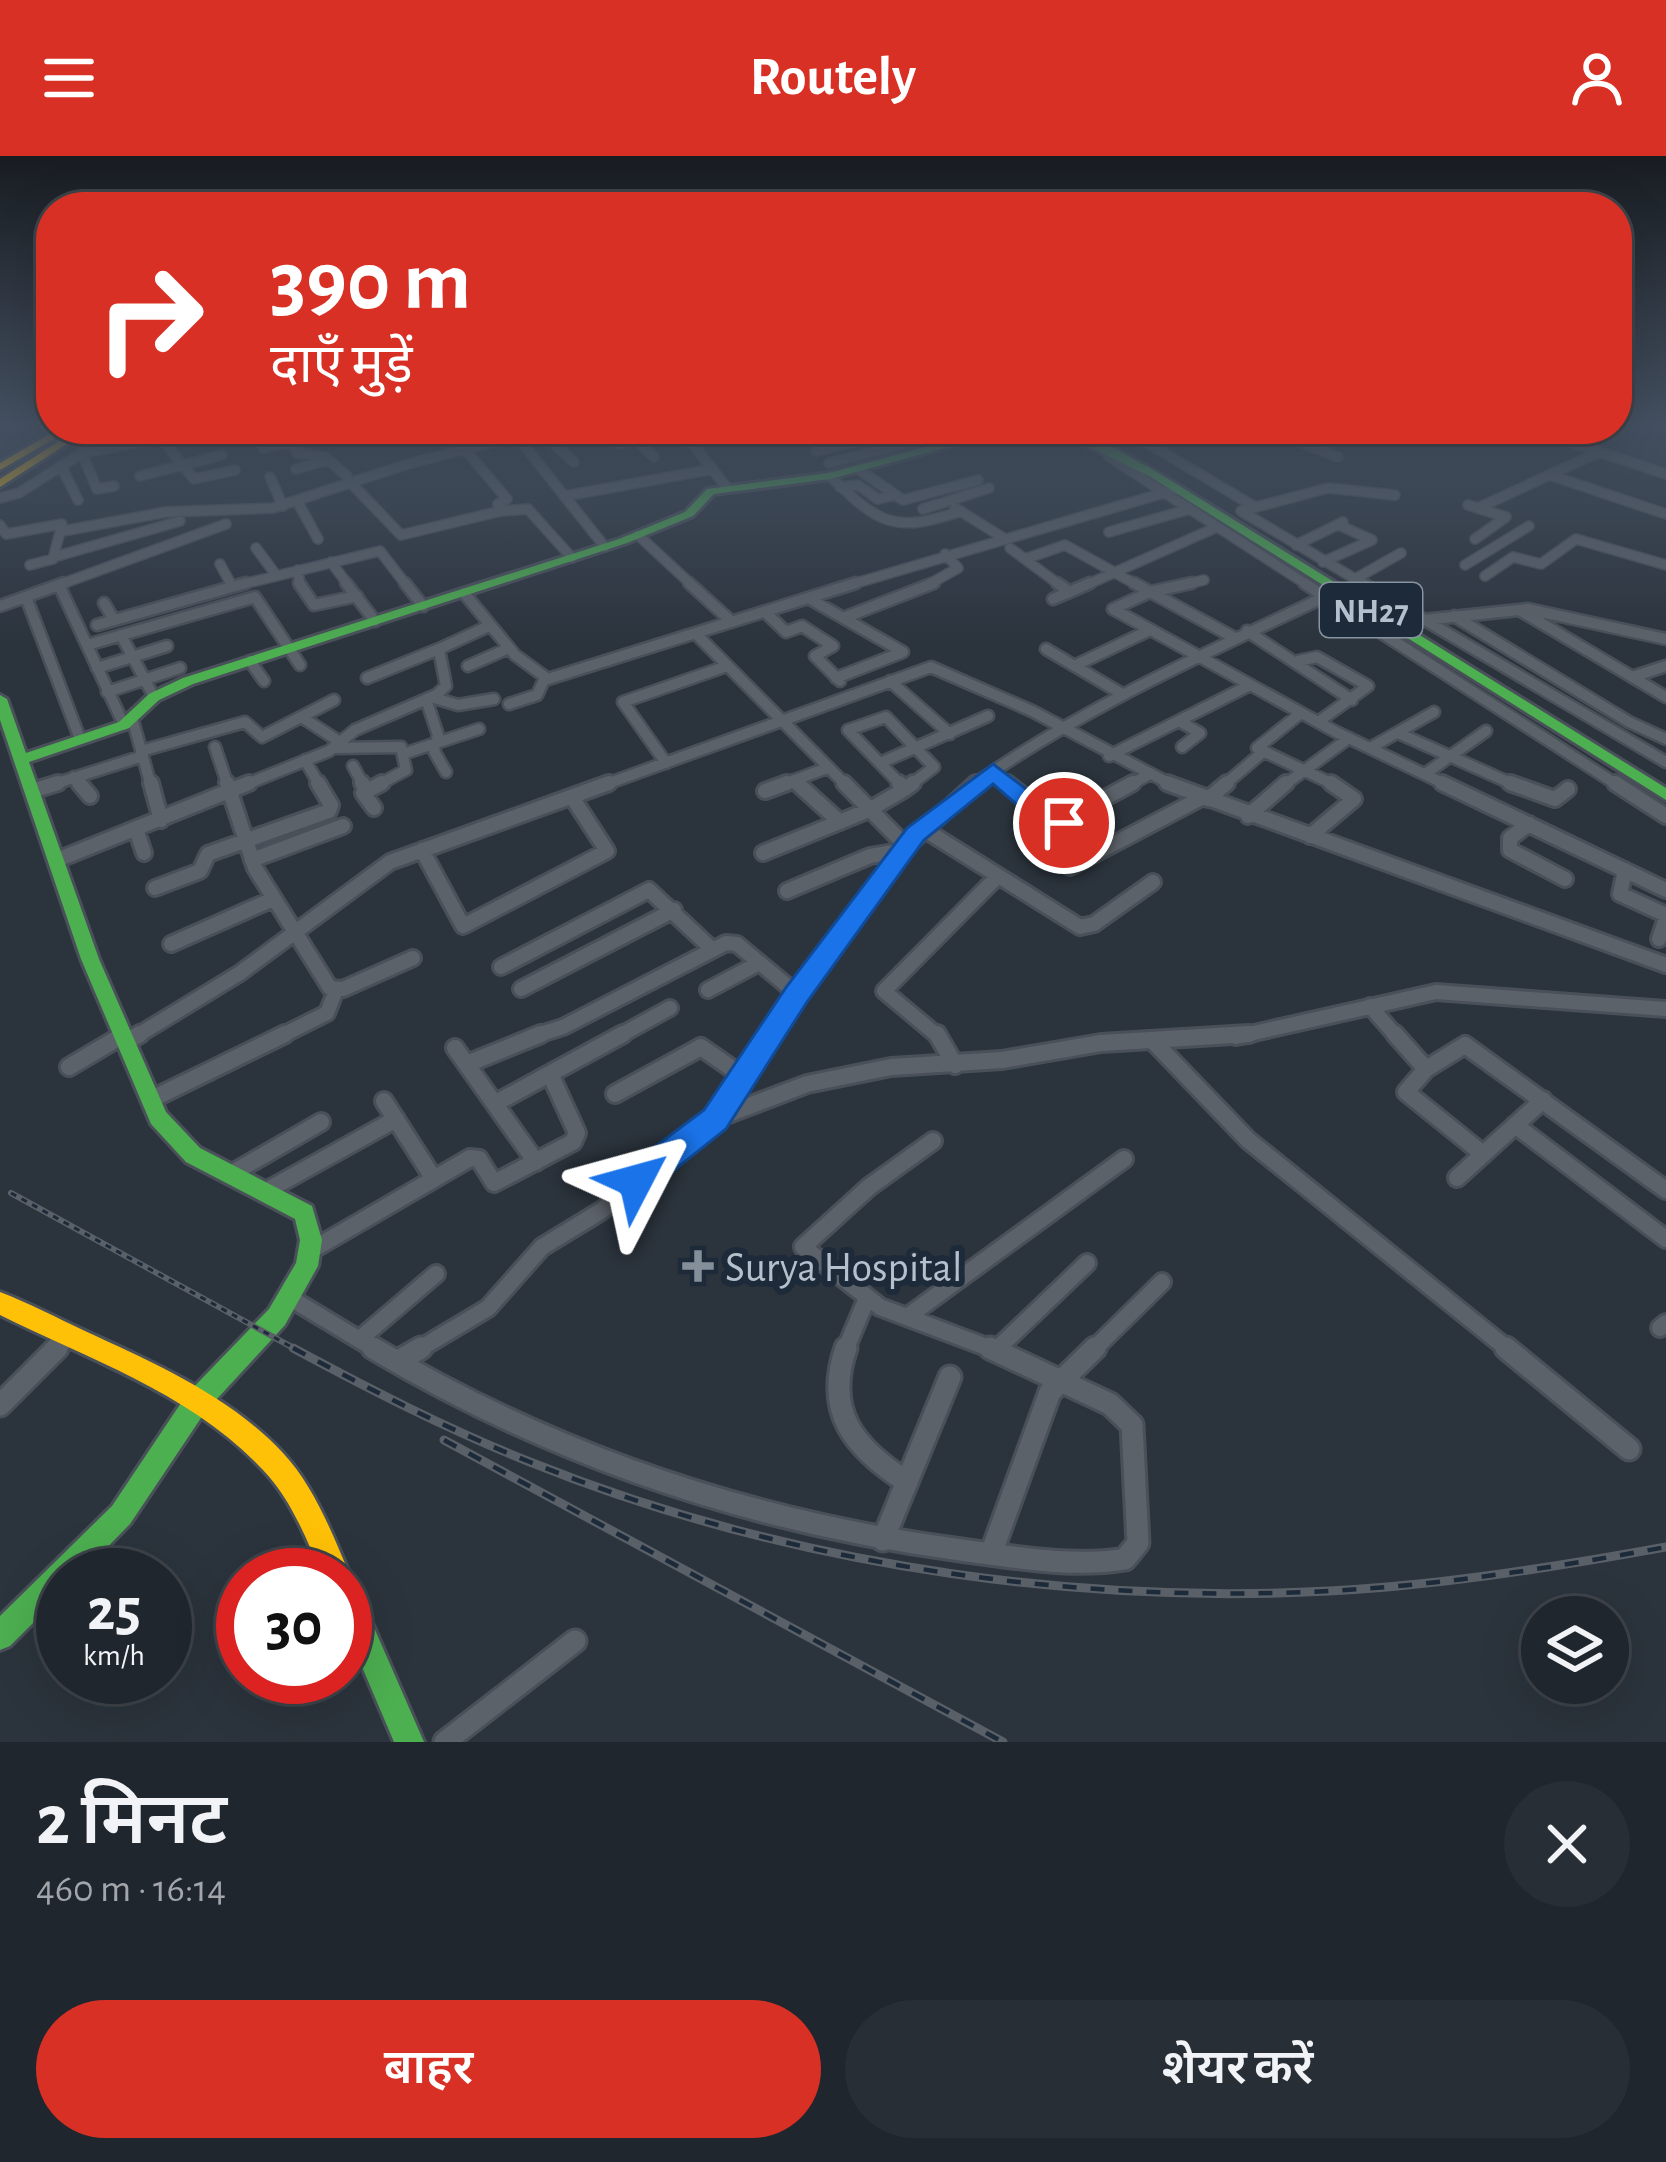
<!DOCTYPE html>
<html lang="hi">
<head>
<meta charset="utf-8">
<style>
	body { margin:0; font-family:"Alegreya Sans","Noto Sans Devanagari",sans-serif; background:#282e35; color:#f1f3f6; height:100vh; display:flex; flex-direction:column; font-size:45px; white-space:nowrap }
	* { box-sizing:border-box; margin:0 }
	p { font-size:39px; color:#a2a5aa }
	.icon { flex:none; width:66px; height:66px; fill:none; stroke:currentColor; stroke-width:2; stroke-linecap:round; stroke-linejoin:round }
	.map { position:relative; height:1586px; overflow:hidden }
	.side { display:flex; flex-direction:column; background:#20262d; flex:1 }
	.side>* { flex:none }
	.guide { position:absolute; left:36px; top:36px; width:1596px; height:252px; border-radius:48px; box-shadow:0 12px 48px #0002,0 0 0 3px #3d4349; background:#d93025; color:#fff; overflow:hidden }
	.fabs { position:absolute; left:1521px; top:1440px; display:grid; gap:24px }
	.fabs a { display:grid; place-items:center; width:108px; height:108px; border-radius:50%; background:#20262d; box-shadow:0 12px 48px #0002,0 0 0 3px #3d4349; font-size:60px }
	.speed { position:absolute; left:36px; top:1392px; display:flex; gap:24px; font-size:60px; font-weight:700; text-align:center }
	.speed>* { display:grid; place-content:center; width:156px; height:156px; border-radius:50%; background:#20262d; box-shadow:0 12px 48px #0002,0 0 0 3px #3d4349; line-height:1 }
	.speed small { font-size:30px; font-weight:400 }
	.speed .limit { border:18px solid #d22; background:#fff; color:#111 }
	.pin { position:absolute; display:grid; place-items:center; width:102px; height:102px; color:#fff; margin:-51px; border:6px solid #fff; border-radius:50%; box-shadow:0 3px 12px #0007 }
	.me { position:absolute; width:132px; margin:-66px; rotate:51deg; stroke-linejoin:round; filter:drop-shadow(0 0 9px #0008) }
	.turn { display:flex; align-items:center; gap:42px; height:252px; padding:0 36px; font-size:54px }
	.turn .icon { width:156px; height:156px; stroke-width:2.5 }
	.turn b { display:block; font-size:84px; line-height:102px }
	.round { display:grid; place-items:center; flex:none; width:126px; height:126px; border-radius:63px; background:#282e35 }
	.head { display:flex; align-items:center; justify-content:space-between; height:204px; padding:0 36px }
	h1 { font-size:72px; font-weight:600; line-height:90px }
	.action { display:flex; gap:24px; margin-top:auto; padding:24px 36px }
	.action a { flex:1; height:138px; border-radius:72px; background:#d93025; color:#fff; font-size:48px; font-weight:600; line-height:138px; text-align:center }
	.action a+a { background:#282e35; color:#f1f3f6 }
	header { display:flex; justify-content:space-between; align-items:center; height:156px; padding:0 36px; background:#d93025; color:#fff; font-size:54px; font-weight:600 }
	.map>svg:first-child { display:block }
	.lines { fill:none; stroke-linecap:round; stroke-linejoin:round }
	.street-far4-casing { stroke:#495059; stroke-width:12 }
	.street-far3-casing { stroke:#495059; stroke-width:15 }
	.street-far2-casing { stroke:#495059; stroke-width:20 }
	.street-far1-casing { stroke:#495059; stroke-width:22 }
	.street-casing { stroke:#495059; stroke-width:27 }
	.fast-casing { stroke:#495059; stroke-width:6 }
	.slow-casing { stroke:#495059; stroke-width:6 }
	.street-far4 { stroke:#5c6269; stroke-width:9 }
	.street-far3 { stroke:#5c6269; stroke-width:10 }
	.street-far2 { stroke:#5c6269; stroke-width:14 }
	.street-far1 { stroke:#5c6269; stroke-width:16 }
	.street { stroke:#5c6269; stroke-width:21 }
	.fast { fill:#4caf50; fill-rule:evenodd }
	.slow { fill:#ffc107; fill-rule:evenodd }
	.rail-far1-casing { stroke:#5a6068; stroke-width:6 }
	.rail-casing { stroke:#5a6068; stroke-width:9 }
	.rail-far1 { stroke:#1d2a39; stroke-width:3; stroke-dasharray:6; stroke-linecap:butt }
	.rail { stroke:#1d2a39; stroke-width:4.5; stroke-dasharray:14; stroke-linecap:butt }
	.route { fill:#1a73e8; stroke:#114b97; stroke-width:3 }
	.poi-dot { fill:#858f9a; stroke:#1d2a39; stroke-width:4.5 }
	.labels { text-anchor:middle; stroke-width:12; stroke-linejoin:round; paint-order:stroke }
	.shield { fill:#1d2a39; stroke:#8793a1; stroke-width:3 }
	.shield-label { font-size:33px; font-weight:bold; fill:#b5c0cd }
	.near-poi-label { font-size:42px; fill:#b5c0cd; stroke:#1d2a39; text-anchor:start }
</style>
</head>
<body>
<header><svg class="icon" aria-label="menu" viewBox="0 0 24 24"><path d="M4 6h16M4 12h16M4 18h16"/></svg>Routely<svg class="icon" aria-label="person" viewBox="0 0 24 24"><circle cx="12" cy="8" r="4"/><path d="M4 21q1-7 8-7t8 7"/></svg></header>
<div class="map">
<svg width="1666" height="1586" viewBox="0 0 1666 1586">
	<rect width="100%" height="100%" fill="#2b333c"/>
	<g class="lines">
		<!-- street-far4 casing -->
		<g class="street-far4-casing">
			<path id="street-far4" d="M1657 268 1666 271
				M0 271 17 268
				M256 273 263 292 355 273
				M448 273 507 343 498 348 501 355 528 353 572 402
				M681 273 727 332
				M929 273 936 278 963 273
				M1267 273 1338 301
				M1323 273 1333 277
				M1531 273 1666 318
				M539 275 574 306
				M1580 277 1589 273
				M515 278 605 391
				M159 280 194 323 235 314
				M1100 280 1129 276 1255 351
				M636 284 654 301
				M292 287 297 297 325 301 347 320
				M618 288 682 274
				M816 295 903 276
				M82 297 97 333 114 330
				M1108 300 1309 430
				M829 307 915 285
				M61 310 78 344
				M296 313 327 304
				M858 313 903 344 978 324
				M1550 319 1666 358
				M140 320 222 299
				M830 320C879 368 894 378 961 355
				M270 321 283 350
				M350 326 401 379 501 355
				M840 331 858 329 878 343 894 339
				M565 340 713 313
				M0 342 19 337 82 297 209 273
				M297 345 318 383
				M1468 349 1506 361 1475 383
				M955 352 1002 381
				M1478 352 1599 296
				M923 353 989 332
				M0 369 6 378 62 368 53 403 30 409
				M63 375 166 356 273 352 408 308 546 273
				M1109 376 1190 353
				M638 379 693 430
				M1296 389 1343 366
				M256 392 276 419
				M1010 392 1061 430
				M54 401 180 365
				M1025 403 1065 389 1139 430
				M331 406 349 430
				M1323 406 1372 384 1339 369
				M220 408 232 430
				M1465 409 1529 370
				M298 414 300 430
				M1485 420 1513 401 1541 408 1576 383 1666 409
				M1353 424 1401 397
				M56 430 226 368
				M235 430 380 395 407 430
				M846 430 1177 333
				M926 430 958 412 945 398
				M1084 430 1217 371
				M1179 430 1204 424
				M1367 430 1241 355 1328 332 1395 339"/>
		</g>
		<!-- street-far3 casing -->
		<g class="street-far3-casing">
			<path id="street-far3" d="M299 427 314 449 357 440
				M346 427 375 465
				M405 427 423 450
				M689 427 732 466
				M1057 427 1070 436
				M1134 427 1233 481
				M1192 427 1150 436 1113 453 1336 576 1449 630
				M1304 427 1619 630
				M1362 427 1666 606
				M59 429 124 569
				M464 437 515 499 548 523 856 427
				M26 441 80 583
				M810 443 903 496 836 522
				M1053 443 1090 427
				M104 447 114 464
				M0 450 64 427
				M1521 455 1666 541
				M765 456 786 476 802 470 833 490 815 500 840 525
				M1454 460 1629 566 1666 583
				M843 462 934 427
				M1423 464 1528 453 1666 483
				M97 469 246 427
				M1247 475 1352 544
				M696 478 847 630
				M121 479 154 541
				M87 489 255 441 300 509
				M1046 493 1122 538
				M250 505 264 525
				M1298 505 1317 501 1368 530 1318 566
				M1076 509 1150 474
				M468 510 509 492
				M97 512 167 490
				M1632 521 1666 510
				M367 522 439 493
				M890 525 950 578
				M107 536 180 512
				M431 541 458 549 494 543
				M426 543 438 579 434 595 446 616
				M509 548 537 539 544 524
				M1301 557 1257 592 1337 630
				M303 562 340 586
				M133 565 151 630
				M1179 565 1200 577 1182 591
				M1398 577 1517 630
				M215 591 228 630
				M333 592 401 591 406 614 376 630
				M1370 592 1434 556
				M141 595 245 566 262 581 334 544
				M403 598 479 573
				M1109 600 1250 529
				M305 604 320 630
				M666 607 623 546 727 510
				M880 607 988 560
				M353 610 364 630
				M993 616 1011 630
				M1425 618 1486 575
				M74 621 82 630
				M794 624 801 630
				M48 630 143 600
				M242 630 329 595 355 574 436 539 446 530 439 493 489 470
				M601 630 931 511 1032 555 1174 630
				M779 630 827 612
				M902 630 848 574 886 561 934 611 909 630
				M972 630C1086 549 1214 494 1339 434
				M1128 630 1148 619
				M1223 630 1263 596
				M1283 630 1349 582"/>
		</g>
		<!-- street-far2 casing -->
		<g class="street-far2-casing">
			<path id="street-far2" d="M79 627 90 640
				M151 627 161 664
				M227 627 255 712 330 832 343 833 413 802
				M362 627 366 634
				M797 627 840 666
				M844 627 905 689
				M899 627 905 633
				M1007 627 1059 667 1133 627
				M1167 627 1666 809
				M1442 627 1666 734
				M1510 627 1555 643 1568 633
				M1615 627 1666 660
				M905 633 913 627
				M32 635 58 627
				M765 635 787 627
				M1208 643 1227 627
				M374 652 363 637 382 627
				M1248 660 1286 627
				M1529 668 1510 682V694L1565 723
				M922 672 1080 771 1094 768 1153 726
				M136 673 144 697
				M1310 680 1354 643 1331 627
				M422 694 463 770 607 695 572 641
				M763 697 869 654 905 633
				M57 704 249 627
				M252 704 343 670
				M1070 711 1203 641
				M1625 714 1620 738 1666 759
				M155 732 200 715 208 698 329 655 331 649 318 627
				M787 735 870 700 900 695
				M1659 783 1666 762
				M171 788 273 743
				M501 811 649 734 712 793
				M521 833 674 754
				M708 834 759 807
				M1370 850 1397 881
				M135 881 240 817 390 706 609 627
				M279 881 327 857 336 834
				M531 881 563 871 726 787 737 788 797 838
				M617 881 670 852
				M772 881 896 700 976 627
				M939 881 884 835 998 720
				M1236 881 1436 836 1666 853"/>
		</g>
		<!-- street-far1 casing -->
		<g class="street-far1-casing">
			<path id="street-far1" d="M937 878 955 909
				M1395 878 1426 913
				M126 886 140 878
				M1154 886 1248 984 1510 1195
				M455 892 536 1006
				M467 908 541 878
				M69 911 123 879
				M615 938 701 891 744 921
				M150 944 285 878
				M384 945 434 1023
				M496 947 623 878
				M715 963 807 928 891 911 1002 904 1101 887 1249 878
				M1515 969 1666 1083
				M933 985 869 1031 803 1091 880 1151 997 1195
				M1483 998 1406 936 1426 913 1465 889 1666 1034
				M231 1018 321 966
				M1457 1022 1543 944
				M266 1035 396 963
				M310 1095 470 1002 479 1003 494 1027 573 986 577 977 550 918
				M290 1142 378 1195
				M907 1161 1124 1003
				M1660 1172 1666 1167
				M361 1182 436 1118
				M996 1194 1087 1107
				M54 1195 65 1184
				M416 1195 488 1152 542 1091 601 1055 715 963 774 878
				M845 1195 867 1142
				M1092 1195 1162 1126"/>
		</g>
		<!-- street casing -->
		<g class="street-casing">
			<path id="street" d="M373 1192C554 1300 751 1366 961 1394 1015 1401 1071 1412 1125 1403L1138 1387 1132 1269 1110 1248 990 1192
				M846 1192C824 1256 854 1292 907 1326
				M1506 1192 1629 1293
				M400 1204 421 1192
				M0 1249 57 1192
				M883 1384 950 1221
				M991 1398 1050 1236 1095 1192
				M445 1586 575 1485"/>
		</g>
		<!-- fast casing -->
		<g class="fast-casing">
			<path id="fast" d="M1009 273H1032L963 287 830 323 714 338 693 360 627 387 193 528 159 544 129 572 29 606 99 803 166 956 200 992 312 1050 322 1084 318 1110 285 1169 205 1256 130 1368 80 1419H63V1437L10 1490 0 1494V1460L112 1350 187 1238 269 1153 296 1107 300 1084 295 1063 186 1006 151 968 81 803 0 564V539L7 543 26 597 119 566 149 538 183 522 619 383 685 356 707 333 829 317 962 281Z
				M1052 273 1071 276 1068 273H1080L1157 316 1666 632V644L1149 320Z
				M345 1424 355 1428 424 1586H394L345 1471Z"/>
		</g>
		<!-- slow casing -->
		<g class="slow-casing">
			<path id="slow" d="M78 273H90L0 331V323Z
				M1087 273H1098L1113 287 1104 289Z
				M57 274 66 276 0 314V307Z
				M0 1136C29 1147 57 1162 85 1175 154 1207 230 1240 283 1297 314 1330 332 1377 350 1419L346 1429 345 1419H322C306 1382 291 1343 263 1314 194 1239 89 1203 0 1159Z"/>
		</g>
		<!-- street-far4 -->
		<use href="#street-far4" class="street-far4"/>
		<!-- street-far3 -->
		<use href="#street-far3" class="street-far3"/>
		<!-- street-far2 -->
		<use href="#street-far2" class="street-far2"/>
		<!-- street-far1 -->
		<use href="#street-far1" class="street-far1"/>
		<!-- street -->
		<use href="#street" class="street"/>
		<!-- fast -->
		<use href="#fast" class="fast"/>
		<!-- slow -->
		<use href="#slow" class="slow"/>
		<!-- rail-far1 casing -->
		<g class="rail-far1-casing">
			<path id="rail-far1" d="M11 1037 299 1195"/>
		</g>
		<!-- rail casing -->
		<g class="rail-casing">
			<path id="rail" d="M293 1192C371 1234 449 1274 530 1306 797 1413 1102 1455 1387 1431 1481 1423 1573 1408 1666 1391
				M444 1284 1003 1586"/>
		</g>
		<!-- rail-far1 -->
		<use href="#rail-far1" class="rail-far1"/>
		<!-- rail -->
		<use href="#rail" class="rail"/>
	</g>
	<!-- sky -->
	<linearGradient id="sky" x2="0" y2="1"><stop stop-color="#181c21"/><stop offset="0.55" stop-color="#445061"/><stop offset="1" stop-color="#445061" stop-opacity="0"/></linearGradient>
	<rect width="1666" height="490" fill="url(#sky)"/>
	<!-- route -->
	<path class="route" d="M993 608 1059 658 1073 661V672H1044L993 628 924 684 807 846 726 973 648 1035 636 1039 624 1035 620 1025 624 1014 704 954 787 830 907 672Z"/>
	<!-- markers -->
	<path class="poi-dot" d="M692 1092h12v12h12v12h-12v12h-12v-12h-12v-12h12z"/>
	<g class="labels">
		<!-- shield labels -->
		<rect class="shield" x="1320" y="427" width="102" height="54" rx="9"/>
		<g class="shield-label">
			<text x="1371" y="466">NH27</text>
		</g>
		<!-- near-poi labels -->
		<g class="near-poi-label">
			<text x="725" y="1125">Surya Hospital</text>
		</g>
	</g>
</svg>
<div class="fabs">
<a><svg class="icon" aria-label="layers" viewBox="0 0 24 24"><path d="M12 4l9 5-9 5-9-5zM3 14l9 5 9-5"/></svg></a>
</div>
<div class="speed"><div>25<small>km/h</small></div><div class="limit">30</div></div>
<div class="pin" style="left:1064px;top:667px;background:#d93025"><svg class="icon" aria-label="arrive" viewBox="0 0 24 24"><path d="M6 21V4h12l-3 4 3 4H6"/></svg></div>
<svg class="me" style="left:636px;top:1025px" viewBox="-20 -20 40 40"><path d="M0-17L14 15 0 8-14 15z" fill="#1a73e8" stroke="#fff" stroke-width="4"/></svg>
<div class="guide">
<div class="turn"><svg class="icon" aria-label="right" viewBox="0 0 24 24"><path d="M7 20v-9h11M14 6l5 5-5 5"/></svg><div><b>390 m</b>दाएँ मुड़ें</div></div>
</div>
</div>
<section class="side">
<div class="head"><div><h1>2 मिनट</h1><p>460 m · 16:14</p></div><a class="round"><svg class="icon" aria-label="close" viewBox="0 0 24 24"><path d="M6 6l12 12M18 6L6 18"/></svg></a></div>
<div class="action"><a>बाहर</a><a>शेयर करें</a></div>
</section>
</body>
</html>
